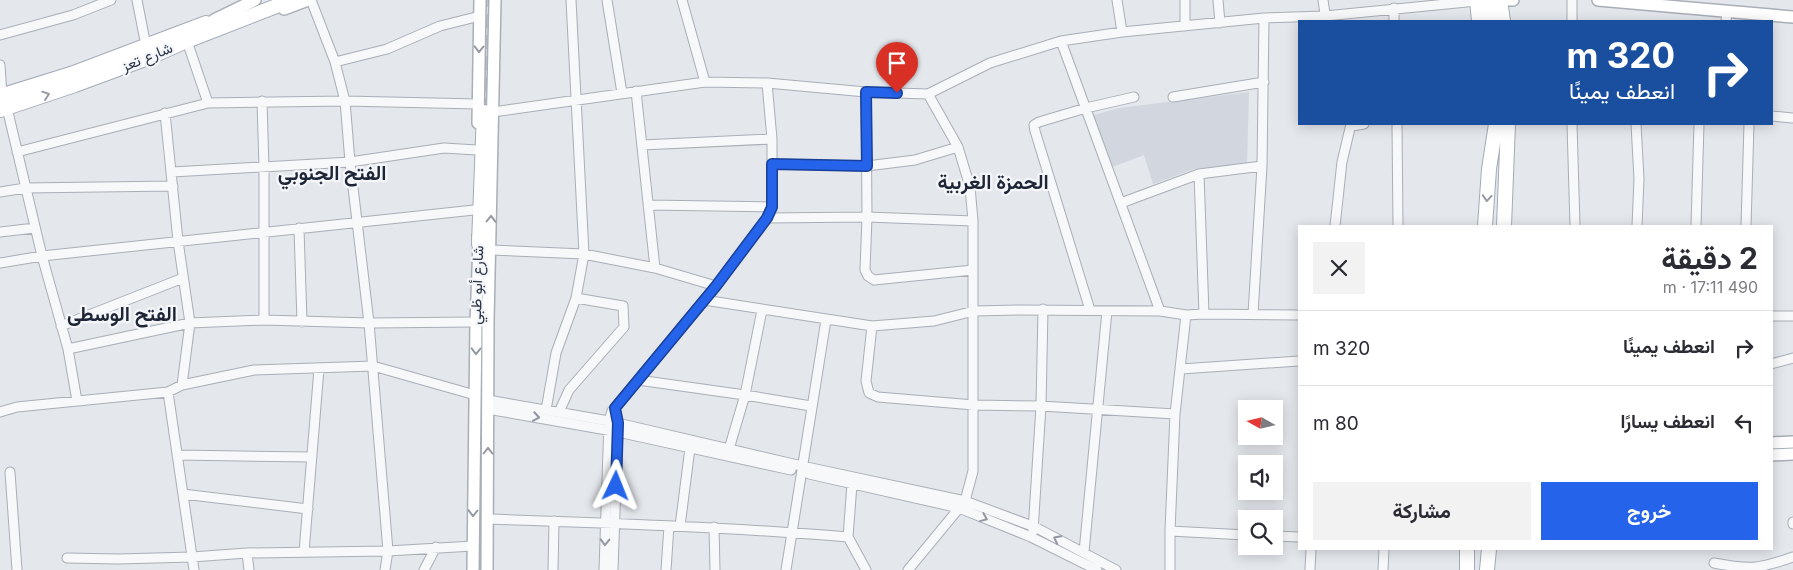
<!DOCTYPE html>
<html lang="ar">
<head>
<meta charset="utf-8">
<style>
	body { margin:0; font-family:Inter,Vazirmatn,sans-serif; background:#f2f2f3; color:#2b2b33; direction:rtl; height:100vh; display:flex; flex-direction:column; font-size:19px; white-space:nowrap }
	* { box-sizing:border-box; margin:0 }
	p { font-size:16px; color:#7c7c81 }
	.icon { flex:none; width:28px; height:28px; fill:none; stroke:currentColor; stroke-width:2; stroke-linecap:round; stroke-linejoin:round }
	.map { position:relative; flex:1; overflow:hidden; direction:ltr }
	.side { position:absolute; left:1298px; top:225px; width:475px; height:325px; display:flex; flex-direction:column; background:#fff; border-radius:0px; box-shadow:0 2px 12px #0003; direction:rtl }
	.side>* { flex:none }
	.top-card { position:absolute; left:1298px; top:20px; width:475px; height:105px; border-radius:0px; box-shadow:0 2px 12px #0003; direction:rtl; background:#1a4fa0; color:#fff; overflow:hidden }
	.needle { width:32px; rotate:278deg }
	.fabs { position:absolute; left:1238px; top:400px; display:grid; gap:10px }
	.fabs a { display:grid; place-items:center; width:45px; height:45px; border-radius:0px; background:#fff; box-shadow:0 2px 12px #0003; font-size:25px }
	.pin { position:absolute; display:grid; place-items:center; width:42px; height:42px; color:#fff; margin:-51px -21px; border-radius:50% 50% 50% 0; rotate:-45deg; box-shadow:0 0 5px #0007 }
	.pin .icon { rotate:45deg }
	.me { position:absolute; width:55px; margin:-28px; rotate:2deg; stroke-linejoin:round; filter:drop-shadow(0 0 4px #0008) }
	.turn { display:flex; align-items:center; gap:18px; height:105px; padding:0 15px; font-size:22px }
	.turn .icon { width:65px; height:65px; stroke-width:2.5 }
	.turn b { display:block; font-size:35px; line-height:42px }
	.round { display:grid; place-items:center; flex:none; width:52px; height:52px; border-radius:0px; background:#f2f2f3 }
	.overview { display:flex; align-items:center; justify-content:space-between; height:85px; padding:0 15px }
	h1 { font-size:30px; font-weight:700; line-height:38px }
	.button { display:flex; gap:10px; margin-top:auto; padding:10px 15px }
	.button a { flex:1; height:58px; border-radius:0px; background:#2563eb; color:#fff; font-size:20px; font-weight:700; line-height:58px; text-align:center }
	.button a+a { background:#f2f2f3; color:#2b2b33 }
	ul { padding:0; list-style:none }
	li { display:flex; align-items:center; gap:15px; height:75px; padding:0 15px; border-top:1px solid #e1e1e2 }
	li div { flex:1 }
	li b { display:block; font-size:19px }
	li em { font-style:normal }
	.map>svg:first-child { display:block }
	.built { fill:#d2d6de }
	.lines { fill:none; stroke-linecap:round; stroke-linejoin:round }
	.primary-tunnel { stroke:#bfc3cb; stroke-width:14; stroke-dasharray:14 7; stroke-linecap:butt }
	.street-casing { stroke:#a9aeb7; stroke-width:11 }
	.secondary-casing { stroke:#a9aeb7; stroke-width:14 }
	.primary-casing { stroke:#a3abb8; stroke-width:16 }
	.street { stroke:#f7f8fa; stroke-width:9 }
	.secondary { stroke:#fff; stroke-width:11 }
	.primary { stroke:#fff; stroke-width:14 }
	.oneway { stroke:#959aa2 }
	.oneway2 { stroke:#9196a0 }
	.route-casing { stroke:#184099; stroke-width:12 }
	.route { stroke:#2563eb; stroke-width:9 }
	.labels { text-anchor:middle; stroke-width:4.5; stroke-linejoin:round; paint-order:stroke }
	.street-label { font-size:15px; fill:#2b3445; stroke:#f4f6f9 }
	.district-label { font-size:20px; font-weight:bold; fill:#1d2536; stroke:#f4f6f9 }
</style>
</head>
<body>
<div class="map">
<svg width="1793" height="570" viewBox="0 0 1793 570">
	<rect width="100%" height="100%" fill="#e4e7ec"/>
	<!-- built -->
	<path class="built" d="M1249 92 1247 165 1194 169 1153 184 1144 155 1110 168 1090 116 1119 108Z"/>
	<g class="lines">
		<!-- primary-tunnel -->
		<path class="primary-tunnel" d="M484 112 487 0"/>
		<!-- street casing -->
		<g class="street-casing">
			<path id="street" d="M137 0 146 46
				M311 0 335 62 345 101 350 162 369 323 388 551 385 570
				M607 0 622 93
				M682 0 705 82
				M1117 0 1122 32
				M1185 0V26
				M1218 0 1220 23
				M1323 0 1326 21
				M1394 8V21
				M1572 21V0
				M1726 21 1727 12
				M0 35 73 15 111 0
				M1061 41 1160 311
				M189 47 208 103
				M335 62 387 49 440 26 480 16
				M0 65 2 95
				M636 91 655 268
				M866 92 867 217 865 270 868 276 874 280 973 270
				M1173 97 1264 82
				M262 101 264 168V320
				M7 108 42 256 68 349 77 401
				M493 112 705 82 767 83 866 92 928 94 990 63 1061 41 1122 32 1264 18 1325 16 1477 1
				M165 113 178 241 190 323 182 385
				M1771 116 1793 118
				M1397 124 1398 226
				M1572 124 1575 226
				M1636 124 1639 179 1637 226
				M1352 126 1364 124
				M642 145 772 139
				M17 152 208 103 345 101 478 104
				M772 164 867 166 915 160 958 147
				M172 172 350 162 444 148 477 150
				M1199 174 1204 314
				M0 192 25 188 173 186
				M1121 203 1199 174 1262 166
				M648 205 772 207
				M767 218 867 217 973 221
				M1335 226 1342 162 1351 124
				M1696 226 1699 124
				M1746 226 1749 124
				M299 228 302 322
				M0 232 35 228
				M491 250 584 254 655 268 716 286
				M0 263 42 256 474 210
				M704 300 872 326 934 321 974 311 1019 310 1160 311 1186 315 1204 314 1299 315
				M1090 310 1035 131 1034 125 1039 122 1086 108 1134 97
				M1253 314 1262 166 1264 18
				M1771 316H1793
				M61 326 183 278
				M872 326 866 381 869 393 878 397 974 405 1041 406 1175 414
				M68 349 190 323 264 320 369 323 476 322
				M1771 364 1793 358
				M1181 369 1299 361
				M638 380 745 395 811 406
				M168 392 194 570
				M488 400 609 421 802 466 965 501 1035 527 1116 570
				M487 409 618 432 791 470
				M546 410 556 353 576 298 584 254 571 0
				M0 412 17 407 168 392 182 385 254 370 373 366 475 395
				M559 412 569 390 624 327 623 306 576 298
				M729 449 745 395 762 310
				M177 455 312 457
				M10 472 17 570
				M809 474 959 508 1031 537 1097 570
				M852 484 848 537 866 570
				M183 494 308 509
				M488 519C608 523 728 527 848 537
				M1793 522V524
				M680 526 690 448
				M714 527 715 570
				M1033 531 1041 406 1043 309
				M1170 531 1246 535
				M1274 536 1299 537
				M304 552 319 369
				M1084 552 1107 311
				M247 553 249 570
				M67 558 118 559 192 557 247 553 388 551 473 546
				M1714 563C1750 570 1759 569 1793 557
				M424 570 436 547
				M553 570 554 521
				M604 570 609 421 612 411 716 286 767 218 772 207V139L767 83
				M613 570 618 427
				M666 570 669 526
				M786 570 826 320
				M908 570 965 501 973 471V221L970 187 958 147 928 94
				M1170 570V531L1175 414 1186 315
				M1310 570 1311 549
				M1383 570 1384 549"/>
		</g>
		<!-- secondary casing -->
		<g class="secondary-casing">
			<path id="secondary" d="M1510 0H1513
				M1598 0 1793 17
				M284 9 308 0
				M214 20 255 0
				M478 123 480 0
				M1771 443 1793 442
				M1771 455 1793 454
				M473 570 476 322 479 244 478 236
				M487 570 488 321 495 0"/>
		</g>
		<!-- primary casing -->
		<g class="primary-casing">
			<path id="primary" d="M1477 0 1479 21
				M1489 0 1491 21
				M1500 0 1503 21
				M0 96 71 74 206 23
				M0 110 75 85 148 58 184 42 292 0
				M1485 226 1489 169 1496 124
				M1504 226 1508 124
				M479 244 484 112
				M1467 570V549
				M1487 570 1489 549"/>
		</g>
		<!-- street -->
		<use href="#street" class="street"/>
		<!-- secondary -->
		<use href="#secondary" class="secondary"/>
		<!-- primary -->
		<use href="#primary" class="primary"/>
	</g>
	<!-- one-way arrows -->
	<defs><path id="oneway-chevron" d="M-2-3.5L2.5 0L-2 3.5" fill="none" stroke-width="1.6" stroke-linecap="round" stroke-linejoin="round" transform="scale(1.25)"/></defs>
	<g class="oneway">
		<use href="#oneway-chevron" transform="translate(479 49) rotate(91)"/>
		<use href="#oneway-chevron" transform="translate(46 95) rotate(-19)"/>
		<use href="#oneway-chevron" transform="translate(1487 198) rotate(94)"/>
		<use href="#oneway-chevron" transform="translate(491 219) rotate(-89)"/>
		<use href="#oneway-chevron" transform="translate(476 351) rotate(91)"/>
		<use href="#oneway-chevron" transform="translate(488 451) rotate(-90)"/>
		<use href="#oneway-chevron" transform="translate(473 513) rotate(91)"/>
	</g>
	<g class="oneway2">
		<use href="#oneway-chevron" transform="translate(536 417) rotate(10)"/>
		<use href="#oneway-chevron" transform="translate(984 518) rotate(22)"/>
		<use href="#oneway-chevron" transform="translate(1057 539) rotate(-153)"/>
		<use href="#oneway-chevron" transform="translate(605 542) rotate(92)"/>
	</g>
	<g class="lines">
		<!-- route casing -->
		<g class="route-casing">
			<path id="route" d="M616 486 618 423 615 408 716 286 767 218 772 207V164L867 166 866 92 897 93"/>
		</g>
		<!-- route -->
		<use href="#route" class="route"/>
	</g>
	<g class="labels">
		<!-- street labels -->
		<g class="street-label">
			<text transform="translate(147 57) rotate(-22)" y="5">شارع تعز</text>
			<text transform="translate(477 285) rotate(-88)" y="5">شارع أبو ظبي</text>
		</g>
		<!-- district labels -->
		<g class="district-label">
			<text x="332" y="180">الفتح الجنوبي</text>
			<text x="993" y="189">الحمزة الغربية</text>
			<text x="122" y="321">الفتح الوسطى</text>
		</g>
	</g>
</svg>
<div class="fabs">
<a><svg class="needle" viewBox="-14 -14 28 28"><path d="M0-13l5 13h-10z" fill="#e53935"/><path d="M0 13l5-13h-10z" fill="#7c7c81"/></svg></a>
<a><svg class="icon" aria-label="sound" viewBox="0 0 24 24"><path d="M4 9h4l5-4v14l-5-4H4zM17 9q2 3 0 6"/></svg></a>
<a><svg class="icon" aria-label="search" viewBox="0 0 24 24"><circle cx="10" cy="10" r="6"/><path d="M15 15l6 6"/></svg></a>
</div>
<div class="pin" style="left:897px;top:93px;background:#d93025"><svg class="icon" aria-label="arrive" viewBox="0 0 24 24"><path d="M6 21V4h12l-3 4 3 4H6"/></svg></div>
<svg class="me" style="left:616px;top:486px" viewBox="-20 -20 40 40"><path d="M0-17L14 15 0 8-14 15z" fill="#2563eb" stroke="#fff" stroke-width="4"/></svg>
<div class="top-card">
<div class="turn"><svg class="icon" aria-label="right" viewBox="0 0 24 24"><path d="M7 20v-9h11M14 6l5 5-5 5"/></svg><div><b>320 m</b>انعطف يمينًا</div></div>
</div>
<section class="side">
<div class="overview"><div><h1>2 دقيقة</h1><p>490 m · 17:11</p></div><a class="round"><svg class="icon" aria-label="close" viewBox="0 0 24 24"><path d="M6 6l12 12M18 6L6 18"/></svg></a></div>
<ul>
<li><svg class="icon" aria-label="right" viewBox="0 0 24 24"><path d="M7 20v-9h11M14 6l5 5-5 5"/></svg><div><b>انعطف يمينًا</b></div><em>320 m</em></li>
<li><svg class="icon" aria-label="left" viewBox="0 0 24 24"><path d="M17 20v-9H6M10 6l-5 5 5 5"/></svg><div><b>انعطف يسارًا</b></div><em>80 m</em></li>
</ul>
<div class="button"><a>خروج</a><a>مشاركة</a></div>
</section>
</div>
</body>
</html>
